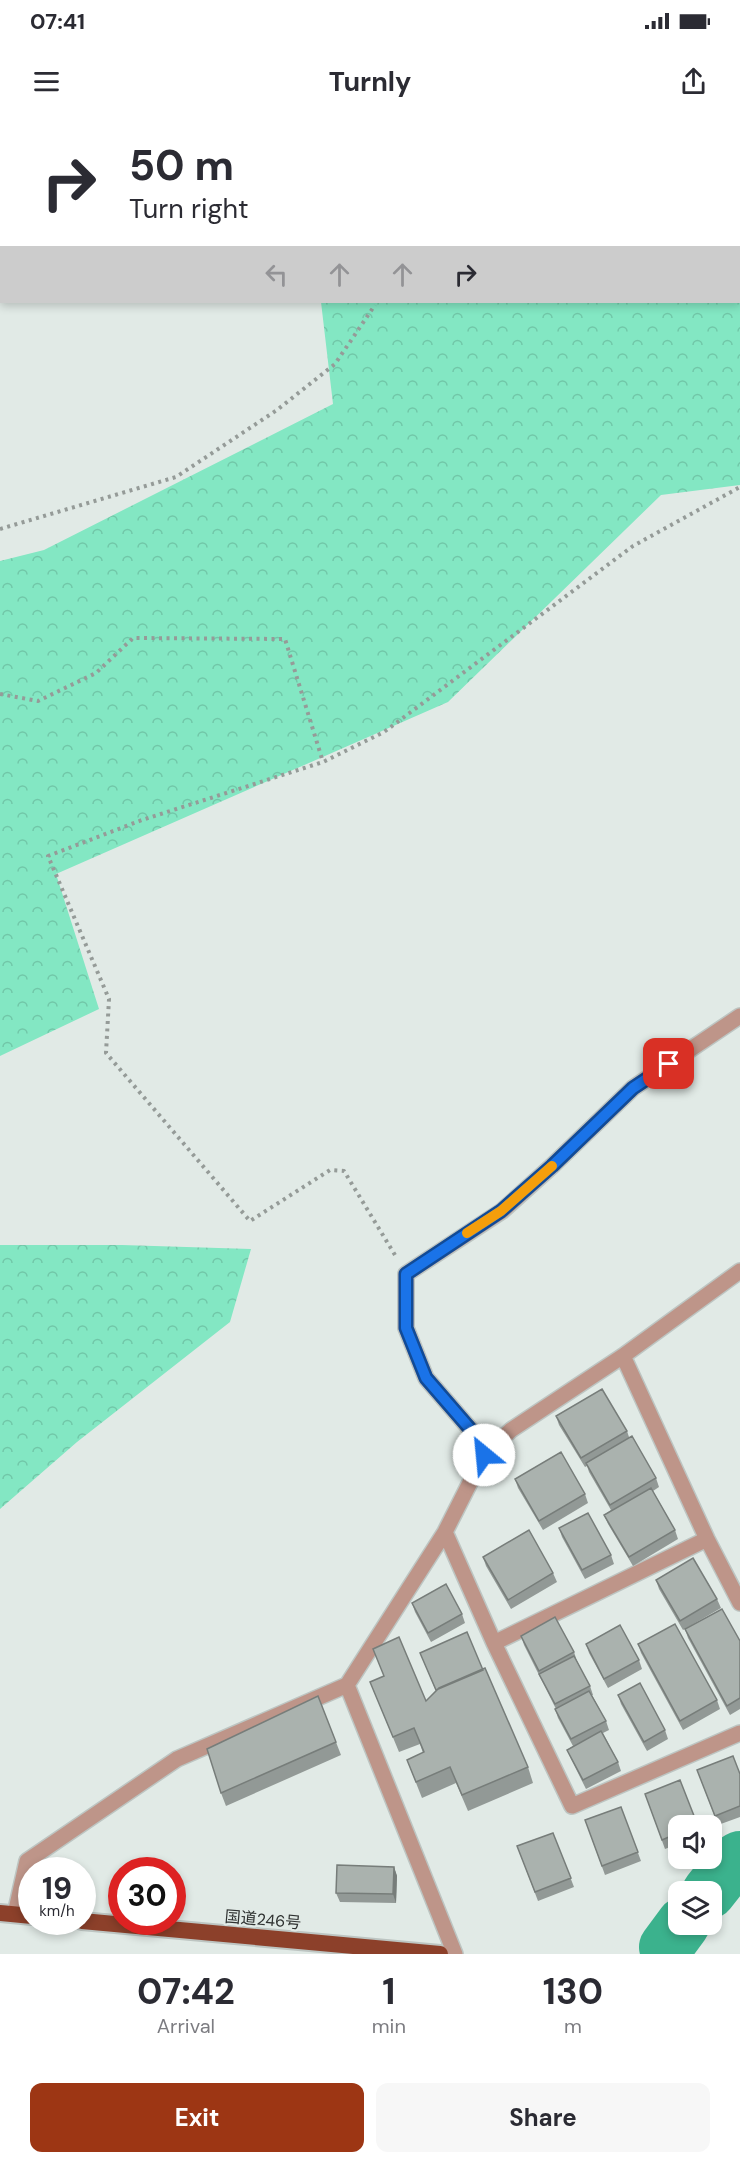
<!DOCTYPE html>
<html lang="en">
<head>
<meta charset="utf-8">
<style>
	body { margin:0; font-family:"DM Sans","Noto Sans JP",sans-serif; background:#f7f7f7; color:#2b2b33; height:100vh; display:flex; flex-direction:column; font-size:22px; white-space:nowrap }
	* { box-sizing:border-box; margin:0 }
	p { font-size:20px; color:#7c7c81 }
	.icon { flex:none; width:33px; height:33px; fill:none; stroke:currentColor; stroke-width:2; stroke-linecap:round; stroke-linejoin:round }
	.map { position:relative; height:1834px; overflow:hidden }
	.side { display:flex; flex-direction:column; background:#fff; flex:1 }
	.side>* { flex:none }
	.banner { position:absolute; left:0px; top:0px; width:741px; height:183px; box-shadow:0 3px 9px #0003; background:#fff; color:#2b2b33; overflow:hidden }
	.fabs { position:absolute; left:668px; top:1695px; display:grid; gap:12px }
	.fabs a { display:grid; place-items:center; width:54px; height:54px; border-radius:12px; background:#fff; box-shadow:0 3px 9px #0003; font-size:30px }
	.speed { position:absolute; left:18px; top:1737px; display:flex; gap:12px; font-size:30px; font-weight:700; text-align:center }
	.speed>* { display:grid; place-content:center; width:78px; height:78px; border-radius:50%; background:#fff; box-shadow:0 3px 9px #0003; line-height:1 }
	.speed small { font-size:15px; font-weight:400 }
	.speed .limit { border:9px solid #d22; background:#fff; color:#111 }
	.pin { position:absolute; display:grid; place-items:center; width:51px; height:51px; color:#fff; margin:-26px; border-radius:12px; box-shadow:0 3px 9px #0006 }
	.me { position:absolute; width:66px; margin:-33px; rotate:332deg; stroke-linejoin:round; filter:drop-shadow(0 0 4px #0008) }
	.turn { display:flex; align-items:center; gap:21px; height:126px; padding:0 30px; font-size:27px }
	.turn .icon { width:78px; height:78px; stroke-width:2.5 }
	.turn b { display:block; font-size:42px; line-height:51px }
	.lanes { display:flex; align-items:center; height:57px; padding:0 30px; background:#0003; justify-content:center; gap:30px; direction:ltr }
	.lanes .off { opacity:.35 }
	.eta { display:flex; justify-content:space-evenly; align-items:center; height:102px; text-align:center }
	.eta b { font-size:36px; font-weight:700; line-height:42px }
	.cta { display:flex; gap:12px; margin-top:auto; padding:12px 30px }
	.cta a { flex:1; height:69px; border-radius:12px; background:#9d3614; color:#fff; font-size:24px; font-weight:700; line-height:69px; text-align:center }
	.cta a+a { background:#f7f7f7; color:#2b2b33 }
	.status { display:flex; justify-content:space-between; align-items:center; height:42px; padding:0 30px; background:#fff; direction:ltr }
	.status svg { height:16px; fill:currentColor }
	header { display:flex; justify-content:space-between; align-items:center; height:78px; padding:0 30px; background:#fff; font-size:27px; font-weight:700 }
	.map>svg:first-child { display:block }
	.forest { fill:url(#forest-crowns) }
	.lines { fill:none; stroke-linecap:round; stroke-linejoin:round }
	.river { stroke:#3bb28d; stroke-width:54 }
	.minor-casing { stroke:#bdc5c2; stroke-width:18 }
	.trunk-casing { stroke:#bdc5c2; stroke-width:20 }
	.path { stroke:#959b98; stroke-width:4; stroke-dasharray:3 4.5; stroke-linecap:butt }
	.minor { stroke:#be9589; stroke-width:15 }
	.trunk { stroke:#8c402a; stroke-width:16 }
	.wall { fill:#929996 }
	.shaded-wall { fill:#777d7a }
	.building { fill:#aab2ae; stroke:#777d7a; stroke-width:1.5 }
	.route-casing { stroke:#114b97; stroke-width:15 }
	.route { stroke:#1a73e8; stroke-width:10 }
	.slow { stroke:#f59e0b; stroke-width:10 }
	.labels { text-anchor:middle; stroke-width:4.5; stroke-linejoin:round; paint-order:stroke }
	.street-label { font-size:16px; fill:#2f3231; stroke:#e1eae6 }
</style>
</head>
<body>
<div class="status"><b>07:41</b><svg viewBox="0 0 49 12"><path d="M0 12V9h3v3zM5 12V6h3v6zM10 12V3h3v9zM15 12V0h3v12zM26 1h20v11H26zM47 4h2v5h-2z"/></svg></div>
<header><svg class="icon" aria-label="menu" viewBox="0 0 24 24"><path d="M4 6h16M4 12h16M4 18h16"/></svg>Turnly<svg class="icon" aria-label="share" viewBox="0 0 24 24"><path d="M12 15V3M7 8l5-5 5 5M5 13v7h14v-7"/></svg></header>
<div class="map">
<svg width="740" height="1834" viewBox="0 0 740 1834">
	<defs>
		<pattern id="forest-crowns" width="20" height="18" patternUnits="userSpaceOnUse" patternTransform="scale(1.5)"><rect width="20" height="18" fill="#83e7c3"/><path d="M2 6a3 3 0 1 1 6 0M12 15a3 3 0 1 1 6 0" fill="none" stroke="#71c7a8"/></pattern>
	</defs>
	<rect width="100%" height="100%" fill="#e1eae6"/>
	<!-- forest -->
	<path class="forest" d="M0 0H740V365L661 375 448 582 56 754 99 889 0 936V441L44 430 333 284 321 182H740V2H2L1 91Z
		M0 1125H122L251 1129 230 1202 77 1322 0 1389Z"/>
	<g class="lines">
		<!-- river -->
		<path class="river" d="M709 1772 732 1743 740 1738
			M666 1827 683 1804"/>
		<!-- minor casing -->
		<g class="minor-casing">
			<path id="minor" d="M623 1236 707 1419 740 1483
				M484 1335V1325L426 1258 406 1208V1154L502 1091 552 1046 633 968 740 896
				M445 1412 494 1523 572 1686 740 1613
				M494 1523 707 1419
				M15 1794 27 1741 177 1639 347 1565
				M455 1834 347 1565 445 1412 484 1335 511 1310 623 1236 740 1151"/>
		</g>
		<!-- trunk casing -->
		<g class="trunk-casing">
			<path id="trunk" d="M0 1793 32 1796
				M82 1801 440 1834"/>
		</g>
		<!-- path -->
		<path class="path" d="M0 409 176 357 277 290 335 244 375 185
			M0 574 38 581 96 553 133 518 285 519 323 642
			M395 1135 344 1051 330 1050 250 1101 106 933 109 879 48 736 142 700 323 642 384 612 633 426 740 367"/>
		<!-- minor -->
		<use href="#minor" class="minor"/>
		<!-- trunk -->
		<use href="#trunk" class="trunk"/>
	</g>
	<!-- wall -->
	<path class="wall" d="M556 1296 627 1311 629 1317 656 1358 659 1367 653 1371 675 1410 678 1419 633 1446 608 1404 604 1395 611 1390 589 1352 587 1346 585 1347 559 1305Z
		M515 1359 585 1374 588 1383 543 1410 518 1368Z
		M559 1408 611 1435 614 1444 585 1459 562 1417Z
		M483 1437 553 1453 557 1462 511 1489 486 1446Z
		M656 1460 717 1479 721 1488 683 1510 659 1469Z
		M412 1483 462 1494 465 1503 431 1522 415 1492Z
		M685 1509 740 1521V1589L730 1595 688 1518Z
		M521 1516 574 1532 577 1541 590 1566 593 1575H592L606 1601 609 1610 603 1613 618 1642 621 1651 586 1669 571 1639 567 1630 573 1626 558 1598 555 1589H556L524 1525Z
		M586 1524 639 1540 642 1549 608 1568 589 1533Z
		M638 1524 717 1580 720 1589 683 1610 641 1533Z
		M373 1529 426 1581 436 1571 420 1533 483 1550 528 1647 533 1663 468 1691 456 1663 422 1678 407 1640 423 1633 420 1624 399 1632 370 1562 384 1556Z
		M618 1575 665 1610 668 1619 647 1631 621 1584Z
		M318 1576 341 1635 226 1686 221 1673Z
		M697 1650 740 1654V1697L718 1705Z
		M645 1674 678 1706V1724L665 1729Z
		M621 1687 641 1741 605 1755 585 1700Z
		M553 1713 574 1767 538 1781 517 1726Z
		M394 1747 397 1756 396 1783 340 1782 336 1773Z"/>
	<!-- shaded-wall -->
	<path class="shaded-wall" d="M394 1747 397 1756 396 1783 393 1774Z"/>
	<!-- building -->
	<path class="building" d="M602 1269 627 1311 581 1338 556 1296Z
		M632 1316 656 1358 610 1385 586 1343Z
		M561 1332 585 1374 539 1401 515 1359Z
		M651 1368 675 1410 629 1437 604 1395Z
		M588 1393 611 1435 582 1450 559 1408Z
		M529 1410 553 1453 508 1480 483 1437Z
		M693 1438 717 1479 680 1501 656 1460Z
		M446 1464 462 1494 428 1513 412 1483Z
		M722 1489 740 1521V1578L727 1586 685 1509Z
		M555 1497 574 1532 539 1551 521 1516Z
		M675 1504 717 1580 680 1601 638 1524Z
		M620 1505 639 1540 604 1559 586 1524Z
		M467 1512 483 1550 436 1570 420 1533Z
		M399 1517 426 1581 439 1568 485 1548 528 1647 462 1675 450 1647 416 1662 407 1640 424 1632 414 1608 393 1617 370 1562 384 1556 373 1529Z
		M574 1536 590 1566 555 1584 539 1554Z
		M640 1563 665 1610 644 1622 618 1575Z
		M589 1571 606 1601 571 1619 555 1589Z
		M318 1576 336 1622 221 1673 207 1629Z
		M601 1611 618 1642 583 1660 567 1630Z
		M733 1636 740 1654V1686L715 1696 697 1650Z
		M680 1660 698 1706H678V1713L662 1720 645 1674Z
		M621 1687 638 1732 602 1746 585 1700Z
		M553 1713 571 1758 535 1772 517 1726Z
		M337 1745 394 1747 393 1774 336 1773Z"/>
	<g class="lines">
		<!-- route casing -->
		<g class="route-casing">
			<path id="route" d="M484 1335V1325L426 1258 406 1208V1154L501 1091 552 1046 633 968 669 944"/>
		</g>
		<!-- route -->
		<use href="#route" class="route"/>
		<!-- slow -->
		<path class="slow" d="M467 1113 501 1091 552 1046"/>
	</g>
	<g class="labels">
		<!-- street labels -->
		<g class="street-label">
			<text transform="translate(263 1799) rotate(5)" y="6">国道246号</text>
		</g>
	</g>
</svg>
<div class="fabs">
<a><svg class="icon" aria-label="sound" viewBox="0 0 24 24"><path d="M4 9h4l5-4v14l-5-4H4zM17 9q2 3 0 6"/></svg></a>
<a><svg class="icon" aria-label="layers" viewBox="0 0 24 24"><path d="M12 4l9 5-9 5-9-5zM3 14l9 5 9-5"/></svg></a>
</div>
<div class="speed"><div>19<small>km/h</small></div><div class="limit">30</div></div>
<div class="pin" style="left:669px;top:944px;background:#d93025"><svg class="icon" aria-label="arrive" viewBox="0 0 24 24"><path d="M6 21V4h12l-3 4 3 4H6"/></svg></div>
<svg class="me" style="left:484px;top:1335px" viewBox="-20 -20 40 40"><circle r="19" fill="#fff"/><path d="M0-13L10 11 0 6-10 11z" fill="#1a73e8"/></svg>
<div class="banner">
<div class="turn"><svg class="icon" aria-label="right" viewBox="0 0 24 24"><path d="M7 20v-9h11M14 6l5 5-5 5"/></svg><div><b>50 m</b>Turn right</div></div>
<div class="lanes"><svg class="icon off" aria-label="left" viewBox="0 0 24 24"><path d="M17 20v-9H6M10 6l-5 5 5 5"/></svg><svg class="icon off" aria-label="ahead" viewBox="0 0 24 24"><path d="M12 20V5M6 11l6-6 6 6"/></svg><svg class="icon off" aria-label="ahead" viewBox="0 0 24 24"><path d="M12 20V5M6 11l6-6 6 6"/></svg><svg class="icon" aria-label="right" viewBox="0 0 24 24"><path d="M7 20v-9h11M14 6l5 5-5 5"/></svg></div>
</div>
</div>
<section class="side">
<div class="eta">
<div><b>07:42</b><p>Arrival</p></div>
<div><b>1</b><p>min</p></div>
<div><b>130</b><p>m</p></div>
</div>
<div class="cta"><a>Exit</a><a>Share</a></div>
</section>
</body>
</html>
